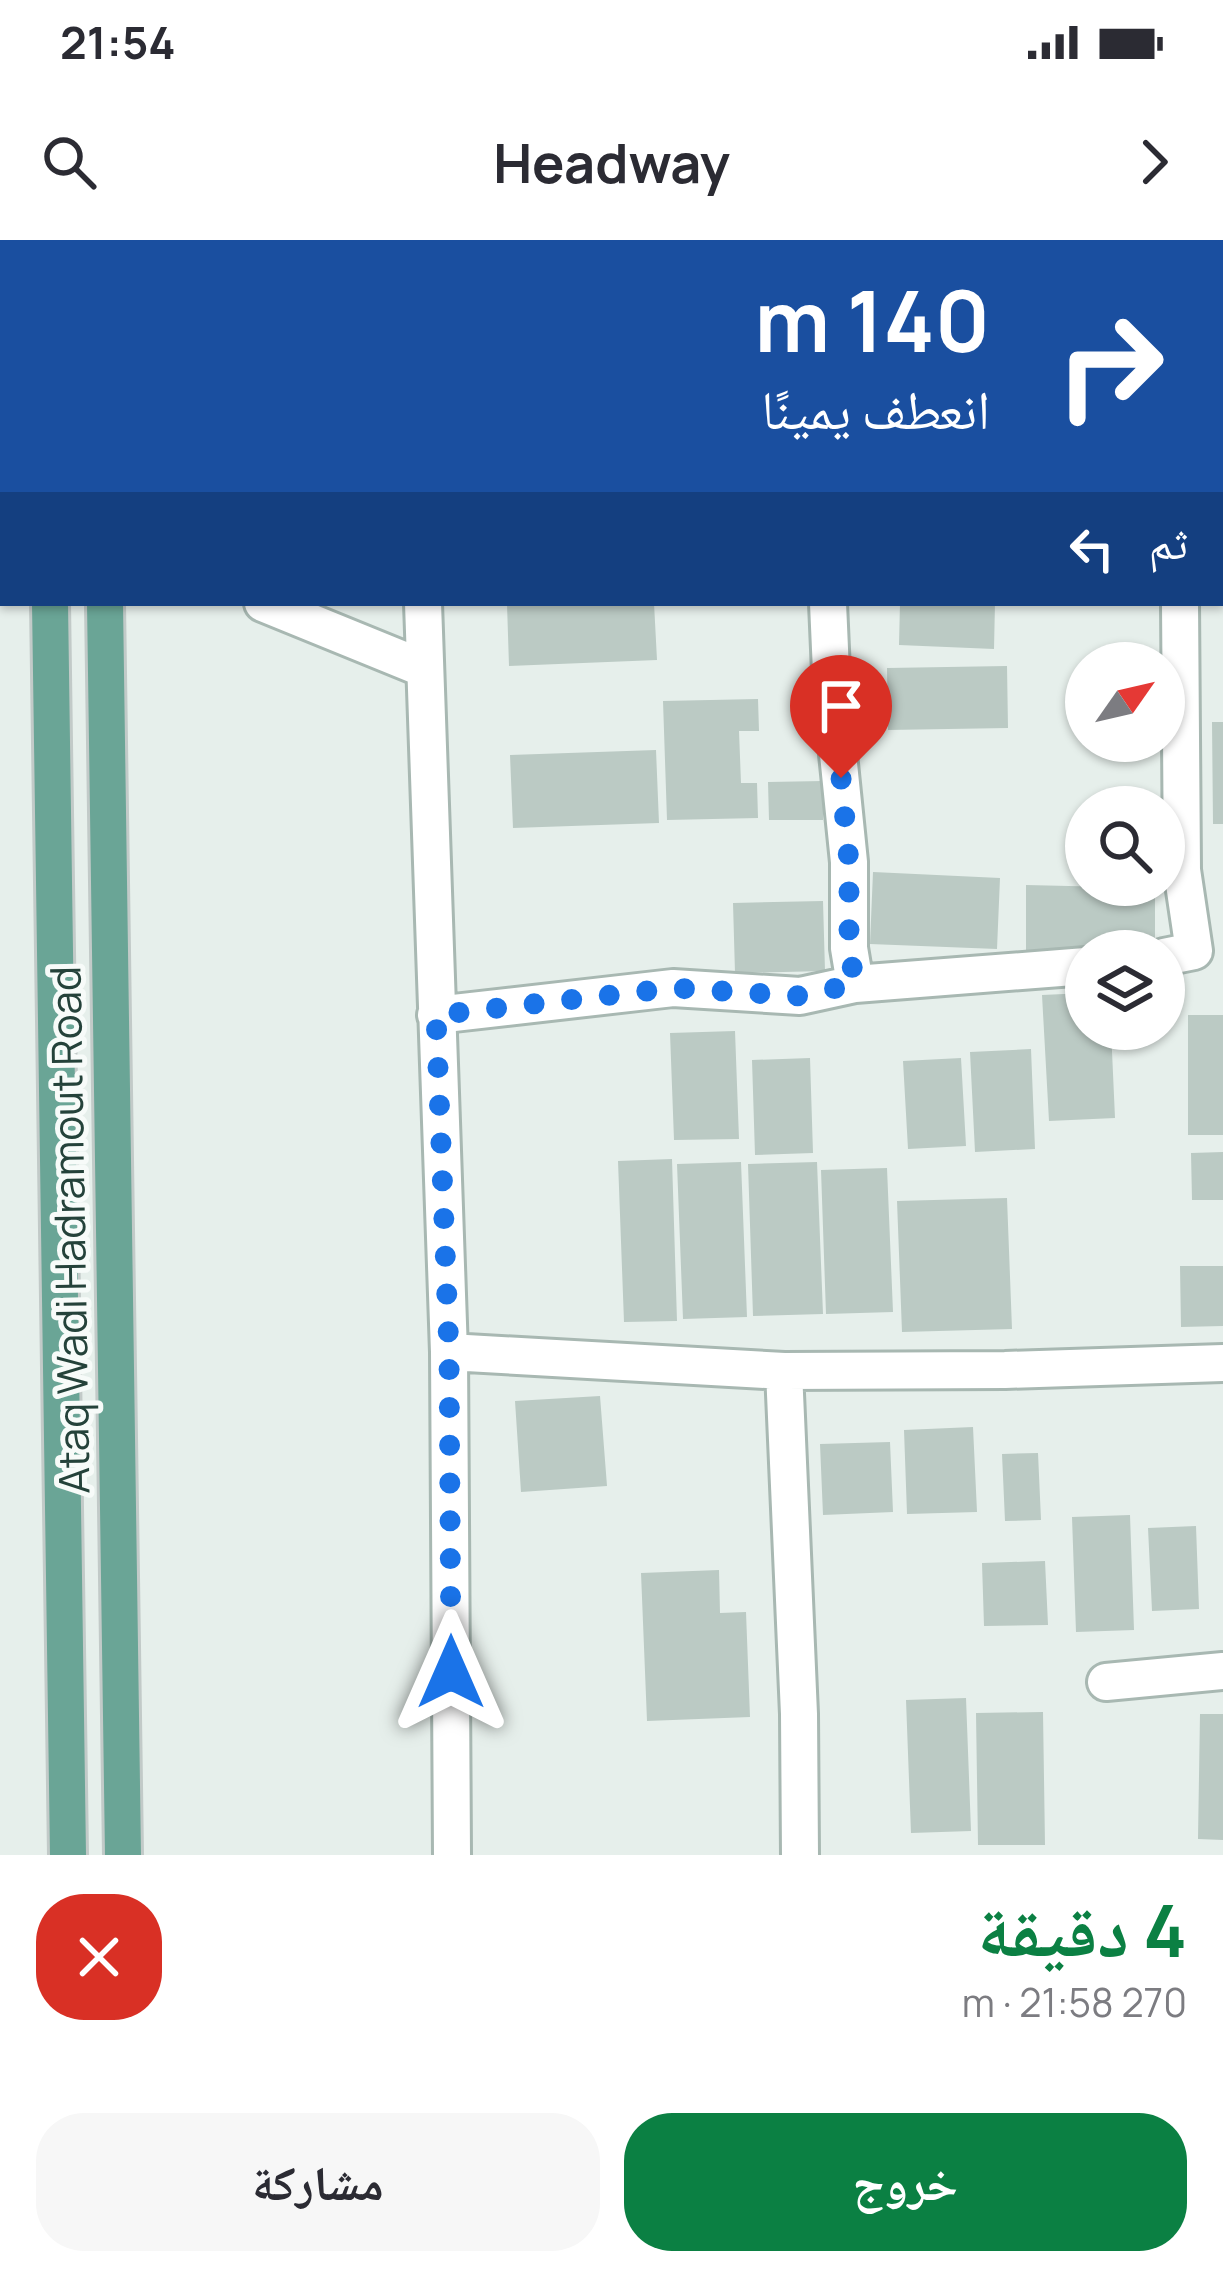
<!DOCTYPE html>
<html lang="ar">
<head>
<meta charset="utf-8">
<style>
	body { margin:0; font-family:Manrope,"Noto Naskh Arabic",sans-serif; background:#f7f7f7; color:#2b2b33; direction:rtl; height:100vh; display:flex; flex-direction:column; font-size:45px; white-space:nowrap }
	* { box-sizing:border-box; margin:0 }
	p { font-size:39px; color:#7c7c81 }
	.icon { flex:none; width:66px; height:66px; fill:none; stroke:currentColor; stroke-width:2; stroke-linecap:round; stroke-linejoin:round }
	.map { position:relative; height:1615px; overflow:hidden; direction:ltr }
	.sheet { display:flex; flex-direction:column; background:#fff; flex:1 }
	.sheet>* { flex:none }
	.guide { position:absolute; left:0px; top:0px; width:1224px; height:366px; box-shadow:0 3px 9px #0004; direction:rtl; background:#1a4fa0; color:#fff; overflow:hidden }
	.needle { width:78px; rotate:56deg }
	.tools { position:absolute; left:1065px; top:402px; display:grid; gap:24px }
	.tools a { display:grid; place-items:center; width:120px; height:120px; border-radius:50%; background:#fff; box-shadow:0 3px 9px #0004; font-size:60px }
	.pin { position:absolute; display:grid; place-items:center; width:102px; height:102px; color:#fff; margin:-123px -51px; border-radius:50% 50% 50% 0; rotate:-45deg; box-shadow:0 0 12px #0007 }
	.pin .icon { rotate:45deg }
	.me { position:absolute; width:132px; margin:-66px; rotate:0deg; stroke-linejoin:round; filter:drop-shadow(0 0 9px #0008) }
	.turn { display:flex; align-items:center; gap:42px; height:252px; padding:0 36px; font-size:54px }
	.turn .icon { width:156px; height:156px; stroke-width:2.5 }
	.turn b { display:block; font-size:84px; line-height:102px }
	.then { display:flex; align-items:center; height:114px; padding:0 36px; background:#0003; gap:24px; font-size:45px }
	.round { display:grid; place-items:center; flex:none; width:126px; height:126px; border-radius:48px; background:#f7f7f7 }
	.summary { display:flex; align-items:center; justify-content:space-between; height:204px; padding:0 36px }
	h1 { font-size:72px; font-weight:700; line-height:90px; color:#0b8043 }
	.action { display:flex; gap:24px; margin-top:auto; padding:24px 36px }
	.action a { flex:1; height:138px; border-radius:48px; background:#0b8043; color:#fff; font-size:48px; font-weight:700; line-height:138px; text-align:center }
	.action a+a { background:#f7f7f7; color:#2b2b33 }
	.status { display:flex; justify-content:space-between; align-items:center; height:84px; padding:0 60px; background:#fff; direction:ltr }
	.status svg { height:33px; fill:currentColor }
	header { display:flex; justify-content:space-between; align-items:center; height:156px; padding:0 36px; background:#fff; font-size:54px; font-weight:700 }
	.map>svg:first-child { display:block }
	.building { fill:#bbcac4 }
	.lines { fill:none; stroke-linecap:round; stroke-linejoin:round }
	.minor-casing { stroke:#a8b8b2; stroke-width:42 }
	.major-casing { stroke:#c2cac8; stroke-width:42 }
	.minor { stroke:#fff; stroke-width:36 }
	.major { stroke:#6aa596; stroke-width:36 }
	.route { stroke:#1a73e8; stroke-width:21; stroke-dasharray:0 37.8 }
	.labels { text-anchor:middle; stroke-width:10; stroke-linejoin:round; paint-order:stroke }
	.street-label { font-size:42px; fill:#24423a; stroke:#f7fbf9 }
</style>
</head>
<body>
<div class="status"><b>21:54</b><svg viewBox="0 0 49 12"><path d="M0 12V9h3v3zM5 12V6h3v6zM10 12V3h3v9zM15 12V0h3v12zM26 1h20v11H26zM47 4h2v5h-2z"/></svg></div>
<header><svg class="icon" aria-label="forward" viewBox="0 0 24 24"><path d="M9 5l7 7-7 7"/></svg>Headway<svg class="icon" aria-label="search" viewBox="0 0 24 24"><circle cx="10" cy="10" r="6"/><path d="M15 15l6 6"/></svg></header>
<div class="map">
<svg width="1223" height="1615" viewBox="0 0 1223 1615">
	<rect width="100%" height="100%" fill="#e6efeb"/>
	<!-- building -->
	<path class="building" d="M654 363 657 420 509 426 507 364Z
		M900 363H995L994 409 899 405Z
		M1007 426 1008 488 888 490 887 428Z
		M758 459 759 491H739L741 543H757L758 578 667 580 663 461Z
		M1212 482H1223V584H1213Z
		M656 510 659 583 513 588 510 515Z
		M823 541V580H769L768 542Z
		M873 632 1000 638 997 709 870 704Z
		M1026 645 1155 648V711H1026Z
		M823 661 825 731 735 733 733 663Z
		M1086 753V789H1111L1115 878 1049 881 1042 755Z
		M1188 775H1223V895H1188Z
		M735 791 739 899 674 900 670 793Z
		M1031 809 1035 909 975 912 970 812Z
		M810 818 813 913 755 915 752 820Z
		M961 818 966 906 908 909 903 821Z
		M1223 912V960H1192L1191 913Z
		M672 919 677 1081 624 1082 618 921Z
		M741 922 747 1077 683 1079 677 924Z
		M817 922 823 1074 753 1076 748 924Z
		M887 928 893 1072 826 1074 821 930Z
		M1007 958 1012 1089 902 1092 897 961Z
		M1180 1026H1223V1086L1181 1087Z
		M600 1156 607 1246 521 1252 515 1161Z
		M973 1187 977 1272 907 1274 904 1190Z
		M890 1202 893 1272 823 1275 820 1204Z
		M1038 1213 1041 1280 1005 1281 1002 1214Z
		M1130 1275 1134 1390 1076 1392 1072 1277Z
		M1196 1286 1199 1369 1152 1371 1148 1288Z
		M1045 1321 1048 1385 984 1386 982 1323Z
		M719 1330 720 1373 746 1372 750 1477 647 1481 641 1333Z
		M966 1458 971 1591 911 1593 906 1460Z
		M1043 1472 1045 1605H978L976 1473Z
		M1200 1474H1223V1600L1198 1599Z"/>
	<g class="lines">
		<!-- minor casing -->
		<g class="minor-casing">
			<path id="minor" d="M414 0 415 3
				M1164 0V3
				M831 3V0
				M263 363 425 429
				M423 363 449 1112 452 1615
				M1164 717 1194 711 1182 630 1180 363
				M855 744 1086 726
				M436 775 673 748 800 756 855 744 849 708V622L832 455 828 363
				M449 1112 784 1131 1005 1130 1223 1123
				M784 1131 799 1474 800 1615
				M1106 1442 1223 1431"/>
		</g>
		<!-- major casing -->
		<g class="major-casing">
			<path id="major" d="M44 0V3
				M99 0V3
				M50 363 68 1615
				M105 363 123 1615"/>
		</g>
		<!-- minor -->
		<use href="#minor" class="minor"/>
		<!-- major -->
		<use href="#major" class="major"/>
	</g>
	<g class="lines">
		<!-- route -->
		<path class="route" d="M451 1432 449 1112 436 775 674 748 800 756 855 744 849 708V622L841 538"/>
	</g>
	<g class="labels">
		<!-- street labels -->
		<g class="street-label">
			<text transform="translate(70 990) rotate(-91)" y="15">Ataq Wadi Hadramout Road</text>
		</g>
	</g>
</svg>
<div class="tools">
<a><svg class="needle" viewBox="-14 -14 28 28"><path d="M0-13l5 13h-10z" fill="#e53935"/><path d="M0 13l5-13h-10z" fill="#7c7c81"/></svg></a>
<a><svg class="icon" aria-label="search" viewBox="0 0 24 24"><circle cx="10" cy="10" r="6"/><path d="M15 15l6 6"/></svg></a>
<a><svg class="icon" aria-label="layers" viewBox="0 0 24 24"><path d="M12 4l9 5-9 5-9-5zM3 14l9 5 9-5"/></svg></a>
</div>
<div class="pin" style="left:841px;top:538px;background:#d93025"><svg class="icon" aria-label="arrive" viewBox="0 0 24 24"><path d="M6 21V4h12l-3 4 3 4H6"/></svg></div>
<svg class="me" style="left:451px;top:1432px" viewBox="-20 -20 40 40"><path d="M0-17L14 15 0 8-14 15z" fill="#1a73e8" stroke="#fff" stroke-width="4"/></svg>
<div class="guide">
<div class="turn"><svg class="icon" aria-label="right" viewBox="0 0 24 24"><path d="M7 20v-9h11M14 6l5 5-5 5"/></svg><div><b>140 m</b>انعطف يمينًا</div></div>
<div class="then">ثم<svg class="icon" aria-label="left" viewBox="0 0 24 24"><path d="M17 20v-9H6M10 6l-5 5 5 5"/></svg></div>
</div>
</div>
<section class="sheet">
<div class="summary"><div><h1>4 دقيقة</h1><p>270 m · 21:58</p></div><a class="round" style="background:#d93025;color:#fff"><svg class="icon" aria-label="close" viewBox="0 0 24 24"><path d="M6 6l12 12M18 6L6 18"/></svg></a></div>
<div class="action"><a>خروج</a><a>مشاركة</a></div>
</section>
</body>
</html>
